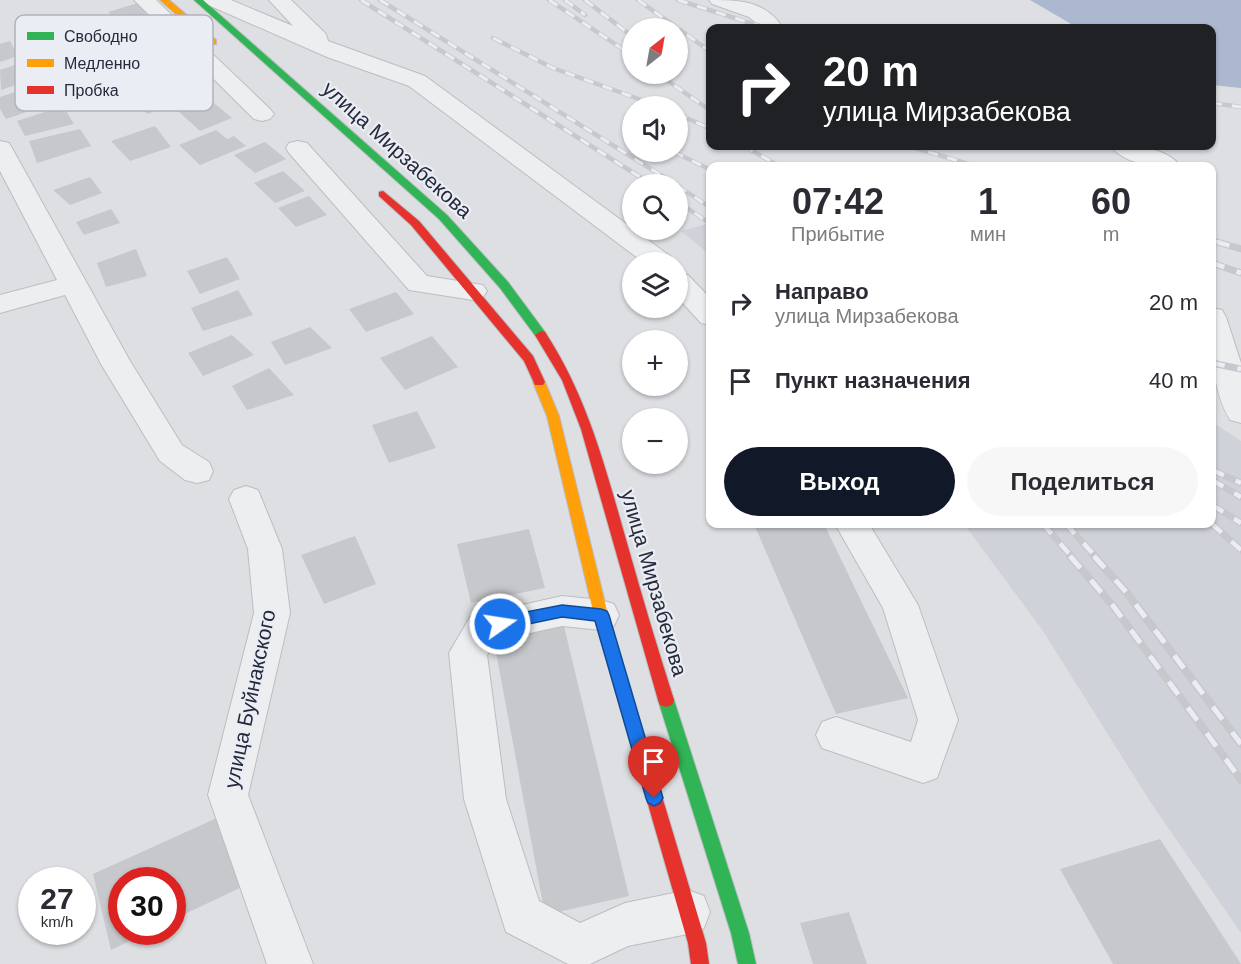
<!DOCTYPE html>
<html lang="ru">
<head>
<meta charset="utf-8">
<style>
	body { margin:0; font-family:Arial,sans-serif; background:#f7f7f7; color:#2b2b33; height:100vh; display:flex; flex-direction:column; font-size:22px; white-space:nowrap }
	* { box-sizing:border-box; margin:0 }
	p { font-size:20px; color:#7c7c81 }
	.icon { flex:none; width:33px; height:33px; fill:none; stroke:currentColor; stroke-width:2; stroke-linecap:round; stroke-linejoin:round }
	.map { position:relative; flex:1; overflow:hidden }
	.panel { position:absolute; left:706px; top:162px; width:510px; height:366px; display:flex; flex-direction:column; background:#fff; border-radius:12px; box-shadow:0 2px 4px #0004 }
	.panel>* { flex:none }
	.hud { position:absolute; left:706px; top:24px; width:510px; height:126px; border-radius:12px; box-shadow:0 2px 4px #0004; background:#202124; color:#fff; overflow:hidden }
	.needle { width:39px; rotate:31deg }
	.controls { position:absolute; left:622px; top:18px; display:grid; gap:12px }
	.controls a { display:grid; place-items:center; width:66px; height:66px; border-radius:50%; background:#fff; box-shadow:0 2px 4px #0004; font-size:30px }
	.speed { position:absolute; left:18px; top:867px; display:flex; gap:12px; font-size:30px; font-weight:700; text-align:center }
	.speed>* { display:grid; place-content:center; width:78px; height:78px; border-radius:50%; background:#fff; box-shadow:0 2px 4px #0004; line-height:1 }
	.speed small { font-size:15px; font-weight:400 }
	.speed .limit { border:9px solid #d22; background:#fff; color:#111 }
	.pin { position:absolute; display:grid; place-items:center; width:51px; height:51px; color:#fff; margin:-62px -26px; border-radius:50% 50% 50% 0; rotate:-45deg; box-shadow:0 0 6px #0007 }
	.pin .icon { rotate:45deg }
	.me { position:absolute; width:66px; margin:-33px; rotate:77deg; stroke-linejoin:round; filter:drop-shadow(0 0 4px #0008) }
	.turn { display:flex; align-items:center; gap:21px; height:126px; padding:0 18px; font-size:27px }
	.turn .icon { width:78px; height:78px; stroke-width:2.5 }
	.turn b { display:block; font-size:42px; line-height:51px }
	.eta { display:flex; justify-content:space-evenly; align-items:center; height:102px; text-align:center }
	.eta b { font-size:36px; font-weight:700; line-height:42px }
	.action { display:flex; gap:12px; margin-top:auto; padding:12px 18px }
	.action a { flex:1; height:69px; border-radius:36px; background:#111827; color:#fff; font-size:24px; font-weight:700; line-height:69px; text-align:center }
	.action a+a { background:#f7f7f7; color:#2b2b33 }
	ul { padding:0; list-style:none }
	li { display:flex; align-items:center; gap:18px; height:78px; padding:0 18px }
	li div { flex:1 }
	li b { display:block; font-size:22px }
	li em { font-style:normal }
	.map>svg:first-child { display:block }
	.built { fill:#d0d2da }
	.water { fill:#acb8cf }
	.building { fill:#c6c8cc }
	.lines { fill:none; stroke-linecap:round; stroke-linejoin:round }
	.street-casing { stroke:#bcbdc1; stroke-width:2 }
	.fast-casing { stroke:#babcc1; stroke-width:2 }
	.slow-casing { stroke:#babcc1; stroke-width:2 }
	.jam-casing { stroke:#babcc1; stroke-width:2 }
	.street { fill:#edeef0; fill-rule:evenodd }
	.fast { fill:#30b455; fill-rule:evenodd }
	.slow { fill:#ff9f0a; fill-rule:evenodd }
	.jam { fill:#e5322d; fill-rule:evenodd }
	.rail-far2-casing { stroke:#c7c8cb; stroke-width:4.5 }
	.rail-far1-casing { stroke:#c7c8cb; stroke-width:7 }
	.rail-casing { stroke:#c7c8cb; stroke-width:8 }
	.rail-far2 { stroke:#ebedf4; stroke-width:3; stroke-dasharray:10; stroke-linecap:butt }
	.rail-far1 { stroke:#ebedf4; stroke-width:4.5; stroke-dasharray:13; stroke-linecap:butt }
	.rail { stroke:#ebedf4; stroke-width:5; stroke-dasharray:16; stroke-linecap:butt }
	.route { fill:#1a73e8; stroke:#114b97; stroke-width:1.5 }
	.labels { text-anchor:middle; stroke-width:4.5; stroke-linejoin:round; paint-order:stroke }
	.street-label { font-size:21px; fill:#252b3c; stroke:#ebedf4 }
	.key { fill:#ebedf4; stroke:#b0b3bd; stroke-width:1.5 }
	.key-label { font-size:16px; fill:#252b3c }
</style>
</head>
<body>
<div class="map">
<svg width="1241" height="964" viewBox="0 0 1241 964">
	<rect width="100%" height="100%" fill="#dedfe3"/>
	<!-- built -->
	<path class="built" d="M711 223V256L681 231Z
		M1212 422 1241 441V933L1151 803 1043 631 964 524H1212Z"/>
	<!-- water -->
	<path class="water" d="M1030 0H1241V88L1212 85V28H1078Z"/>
	<!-- building -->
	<path class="building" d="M138 3 161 25 118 39 105 25 116 20 108 12Z
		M10 41 18 56 0 62V44Z
		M32 59 41 76 1 90 0 70Z
		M182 67 192 75 171 83 188 100 147 114 132 97 149 91 140 82Z
		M49 81 61 100 6 119 0 109V97Z
		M209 99 232 118 200 131 178 111Z
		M63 106 74 124 25 136 17 121Z
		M155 126 171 147 130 161 111 141Z
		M80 129 91 146 37 163 29 141Z
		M216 130 227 139 234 136 246 146 200 165 179 145Z
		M265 142 286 159 255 173 234 155Z
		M283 171 305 191 275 203 254 183Z
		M90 177 102 193 70 205 53 190Z
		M309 196 327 215 296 227 278 208Z
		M111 209 120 223 84 235 76 222Z
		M136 249 147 276 106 287 97 263Z
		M227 257 240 279 200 294 187 271Z
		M238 290 253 315 203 331 191 308Z
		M396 292 414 314 366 332 349 309Z
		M310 327 332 348 285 365 271 342Z
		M232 335 254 355 203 376 188 353Z
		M432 336 458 367 405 390 380 358Z
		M269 368 294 395 247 410 232 386Z
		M417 411 436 448 389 463 372 425Z
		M754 524H824L908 698 836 714Z
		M529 529 545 588 471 603 457 544Z
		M355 536 376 584 324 604 301 555Z
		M562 618 629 896 545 915 492 631Z
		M219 817 242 887 172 920V880H122V932H149L111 950 93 874Z
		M1160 839 1241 964H1113L1060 869Z
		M849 912 867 964H813L800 923Z"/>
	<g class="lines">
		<!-- street casing -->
		<g class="street-casing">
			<path id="street" d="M134 0H156L270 109 274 114 270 119 262 121 254 119Z
				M203 0H231L293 26 269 0H291L326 34 328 41 425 76 670 256 674 262H643L409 86 327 57 206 4Z
				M709 0C739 0 765 0 783 28H762L749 17 712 4Z
				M0 141 9 143 12 148 130 361 182 445 209 462 213 471 209 480 197 483 185 480 160 461 101 364 65 295 0 313V295L57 280 0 171Z
				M298 141 307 143 427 276 483 285 487 291 483 297 473 300 409 290 289 153 286 148 289 143Z
				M1111 146C1131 144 1168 148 1180 166 1160 168 1124 165 1111 146Z
				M678 272 688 275 711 299V325L701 323 678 298Z
				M1212 308 1222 310 1226 317 1241 363V423L1230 420C1210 386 1212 346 1212 308Z
				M246 486 258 490 282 549 290 613 248 795 313 964H267L208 795 254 613 248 549 229 499 234 490Z
				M835 524H869L918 605 958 720 937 778 923 783 822 748 816 735 822 722 836 717 911 742 918 720 883 608Z
				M562 596 601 600 614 604 619 615 614 626 601 630 562 626 495 641 487 655 506 799 539 901 580 923 625 903 688 890 704 896 710 912 704 928 688 934 628 946 590 964H568L506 932 464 799 449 653 470 617Z"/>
		</g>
		<!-- fast casing -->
		<g class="fast-casing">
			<path id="fast" d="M194 0H203L447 215 508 282 545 332 547 335 545 338H537L500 288 439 219Z
				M666 693 672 695 674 700 749 933 756 964H738L731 933 658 700 660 695Z"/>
		</g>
		<!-- slow casing -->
		<g class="slow-casing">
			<path id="slow" d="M160 0H169L216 40V44H210Z
				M539 378 545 382 559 416 608 615 655 773 653 778 647 781 641 778 639 773 594 615 547 416 533 382Z"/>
		</g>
		<!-- jam casing -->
		<g class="jam-casing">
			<path id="jam" d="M383 191 419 221 533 356 545 382 543 385H535L524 361 411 225 379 196V192Z
				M541 331 545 332C589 399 607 474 629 550 643 600 658 650 674 700L672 705 666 707 660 705 658 700 581 429 562 380 535 335Z
				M647 765 653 768 655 773 706 943 709 964H691L688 943 639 773 641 768Z"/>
		</g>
		<!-- street -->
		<use href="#street" class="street"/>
		<!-- fast -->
		<use href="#fast" class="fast"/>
		<!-- slow -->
		<use href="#slow" class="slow"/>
		<!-- jam -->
		<use href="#jam" class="jam"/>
		<!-- rail-far2 casing -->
		<g class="rail-far2-casing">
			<path id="rail-far2" d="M361 0 651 184
				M380 0 675 184
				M549 0 633 56
				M565 0 585 15
				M585 0 633 37
				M638 0 711 52
				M678 0 766 28
				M493 38 553 68 658 106
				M658 74 711 111
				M1212 103 1241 107
				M678 114 711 129
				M744 146 779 166
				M909 146 975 166
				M674 152 711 170
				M678 186 711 208
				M678 202 711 224
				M1212 240 1222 243"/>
		</g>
		<!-- rail-far1 casing -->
		<g class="rail-far1-casing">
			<path id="rail-far1" d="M1217 242 1241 249
				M1212 263 1241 273
				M1212 363 1241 369
				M1212 470 1241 483
				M1212 480 1241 497
				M1212 505 1241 523
				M1043 524 1072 557
				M1066 524 1096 557
				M1212 524 1241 550"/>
		</g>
		<!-- rail casing -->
		<g class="rail-casing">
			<path id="rail" d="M1070 556 1114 607 1241 780
				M1094 556 1127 593 1241 744"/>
		</g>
		<!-- rail-far2 -->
		<use href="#rail-far2" class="rail-far2"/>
		<!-- rail-far1 -->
		<use href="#rail-far1" class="rail-far1"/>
		<!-- rail -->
		<use href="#rail" class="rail"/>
	</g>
	<!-- route -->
	<path class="route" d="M562 605 601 609 607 611 609 615 663 798 660 803 654 806 648 803 646 798 595 621 562 617 500 630 494 628 492 624 494 619 500 617Z"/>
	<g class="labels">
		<!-- street labels -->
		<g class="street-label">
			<text transform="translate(397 150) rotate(42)" y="7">улица Мирзабекова</text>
			<text transform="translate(654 583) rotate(74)" y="7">улица Мирзабекова</text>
			<text transform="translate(250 699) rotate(-78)" y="7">улица Буйнакского</text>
		</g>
	</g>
	<!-- legend -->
	<rect x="15" y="15" width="198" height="96" rx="9" class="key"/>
	<rect x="27" y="32" width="27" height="8" fill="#30b455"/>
	<rect x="27" y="59" width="27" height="8" fill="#ff9f0a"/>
	<rect x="27" y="86" width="27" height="8" fill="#e5322d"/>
	<g class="key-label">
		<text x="64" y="42">Свободно</text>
		<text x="64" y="69">Медленно</text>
		<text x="64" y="96">Пробка</text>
	</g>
</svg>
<div class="controls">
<a><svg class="needle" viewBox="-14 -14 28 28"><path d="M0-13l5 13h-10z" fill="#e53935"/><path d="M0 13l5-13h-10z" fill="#7c7c81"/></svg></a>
<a><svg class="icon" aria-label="sound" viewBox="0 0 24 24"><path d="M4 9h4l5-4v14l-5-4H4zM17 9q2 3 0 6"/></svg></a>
<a><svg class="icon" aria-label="search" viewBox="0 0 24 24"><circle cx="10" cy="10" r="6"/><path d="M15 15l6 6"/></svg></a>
<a><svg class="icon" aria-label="layers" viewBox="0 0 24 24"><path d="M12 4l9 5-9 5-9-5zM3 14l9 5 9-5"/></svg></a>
<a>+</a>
<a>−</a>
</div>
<div class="speed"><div>27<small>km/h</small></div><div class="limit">30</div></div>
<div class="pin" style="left:654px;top:798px;background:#d93025"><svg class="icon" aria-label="arrive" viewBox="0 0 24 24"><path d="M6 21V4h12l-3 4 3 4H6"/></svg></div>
<svg class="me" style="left:500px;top:624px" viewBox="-20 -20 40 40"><circle r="17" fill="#1a73e8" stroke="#fff" stroke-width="3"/><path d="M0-11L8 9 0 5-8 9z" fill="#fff"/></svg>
<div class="hud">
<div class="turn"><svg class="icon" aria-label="right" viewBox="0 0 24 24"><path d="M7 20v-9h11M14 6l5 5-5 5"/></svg><div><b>20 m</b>улица Мирзабекова</div></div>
</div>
<section class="panel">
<div class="eta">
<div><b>07:42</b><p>Прибытие</p></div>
<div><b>1</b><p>мин</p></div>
<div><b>60</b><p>m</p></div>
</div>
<ul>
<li><svg class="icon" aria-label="right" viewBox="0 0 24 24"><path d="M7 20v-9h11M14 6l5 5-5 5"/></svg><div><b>Направо</b><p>улица Мирзабекова</p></div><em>20 m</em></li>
<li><svg class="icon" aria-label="arrive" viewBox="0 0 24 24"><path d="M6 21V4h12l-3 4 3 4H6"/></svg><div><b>Пункт назначения</b></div><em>40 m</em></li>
</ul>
<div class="action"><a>Выход</a><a>Поделиться</a></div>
</section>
</div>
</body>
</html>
